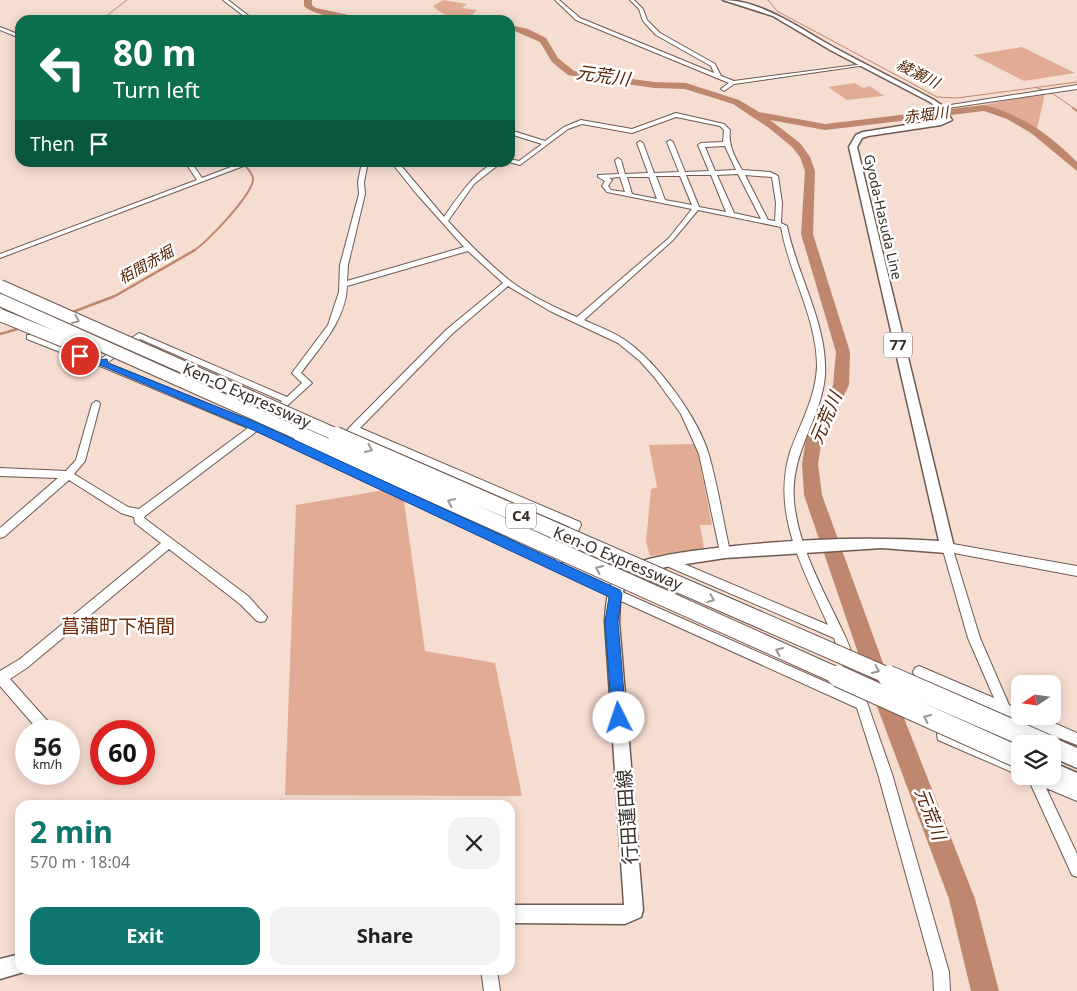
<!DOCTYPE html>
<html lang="en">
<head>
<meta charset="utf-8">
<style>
	body { margin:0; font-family:"Noto Sans","Noto Sans JP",sans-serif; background:#f2f2f2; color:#202124; height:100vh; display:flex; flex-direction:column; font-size:19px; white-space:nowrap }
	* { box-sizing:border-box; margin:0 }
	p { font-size:16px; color:#757577 }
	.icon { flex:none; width:28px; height:28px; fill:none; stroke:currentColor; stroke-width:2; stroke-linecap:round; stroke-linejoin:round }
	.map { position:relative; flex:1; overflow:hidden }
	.drawer { position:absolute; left:15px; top:800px; width:500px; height:175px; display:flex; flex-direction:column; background:#fff; border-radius:15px; box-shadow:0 2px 12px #0003 }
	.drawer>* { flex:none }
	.guide { position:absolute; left:15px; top:15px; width:500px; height:152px; border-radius:15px; box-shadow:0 2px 12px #0003; background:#0b6e4f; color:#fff; overflow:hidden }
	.needle { width:32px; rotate:257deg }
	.controls { position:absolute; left:1011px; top:675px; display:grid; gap:10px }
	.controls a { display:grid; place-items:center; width:50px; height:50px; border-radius:10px; background:#fff; box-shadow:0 2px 12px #0003; font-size:25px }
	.speed { position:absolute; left:15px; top:720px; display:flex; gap:10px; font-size:25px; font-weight:700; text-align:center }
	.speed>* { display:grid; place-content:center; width:65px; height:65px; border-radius:50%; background:#fff; box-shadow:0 2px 12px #0003; line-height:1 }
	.speed small { font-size:12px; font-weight:400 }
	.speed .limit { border:8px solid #d22; background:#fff; color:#111 }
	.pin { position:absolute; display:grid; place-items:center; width:42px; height:42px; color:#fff; margin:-21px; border:2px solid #fff; border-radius:50%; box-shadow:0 1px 5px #0007 }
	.me { position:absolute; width:55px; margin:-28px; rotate:356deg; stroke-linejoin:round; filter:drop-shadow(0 0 4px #0008) }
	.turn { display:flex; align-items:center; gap:18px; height:105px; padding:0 15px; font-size:22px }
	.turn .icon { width:65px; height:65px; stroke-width:2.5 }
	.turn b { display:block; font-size:35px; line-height:42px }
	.then { display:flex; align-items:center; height:48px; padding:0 15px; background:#0003; gap:10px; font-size:19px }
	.round { display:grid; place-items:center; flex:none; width:52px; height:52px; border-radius:15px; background:#f2f2f2 }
	.summary { display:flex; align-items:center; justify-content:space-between; height:85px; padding:0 15px }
	h1 { font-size:30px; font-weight:700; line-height:38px; color:#0f766e }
	.button { display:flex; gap:10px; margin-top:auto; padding:10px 15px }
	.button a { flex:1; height:58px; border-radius:15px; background:#0f766e; color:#fff; font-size:20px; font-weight:700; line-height:58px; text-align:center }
	.button a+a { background:#f2f2f2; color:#202124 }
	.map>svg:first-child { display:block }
	.green { fill:#e2ac94 }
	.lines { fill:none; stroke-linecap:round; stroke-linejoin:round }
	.stream-far2 { stroke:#bf876e; stroke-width:1 }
	.stream-far1 { stroke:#bf876e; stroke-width:2 }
	.stream { stroke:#bf876e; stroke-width:2.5 }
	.river { fill:#bf876e; fill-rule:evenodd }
	.minor-casing { stroke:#6f5a50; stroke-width:2 }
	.major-casing { stroke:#6f5a50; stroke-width:3 }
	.highway-casing { stroke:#6f5a50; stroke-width:3 }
	.minor { fill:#fff; fill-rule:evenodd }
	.major { fill:#fff; fill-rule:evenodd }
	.highway { fill:#fff; fill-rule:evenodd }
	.highway-bridge-far2-casing { stroke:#6f5a50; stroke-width:14; stroke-linecap:butt }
	.highway-bridge-far1-casing { stroke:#6f5a50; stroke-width:18; stroke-linecap:butt }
	.highway-bridge-casing { stroke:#6f5a50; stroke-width:23; stroke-linecap:butt }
	.highway-bridge-far2 { stroke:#fff; stroke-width:12 }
	.highway-bridge-far1 { stroke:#fff; stroke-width:16 }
	.highway-bridge { stroke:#fff; stroke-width:21 }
	.oneway { stroke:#9c9694 }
	.route { fill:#1a73e8; stroke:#114b97 }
	.labels { text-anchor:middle; stroke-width:5; stroke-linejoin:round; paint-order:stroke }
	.far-street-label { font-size:14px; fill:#382e2a; stroke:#fff }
	.far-water-label { font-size:15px; font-style:italic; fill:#552205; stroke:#fff }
	.shield { fill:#fff; stroke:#746d6a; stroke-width:1 }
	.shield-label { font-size:15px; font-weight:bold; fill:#382e2a }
	.street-label { font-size:16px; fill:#382e2a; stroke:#fff }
	.water-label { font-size:18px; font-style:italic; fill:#552205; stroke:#fff }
	.quarter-label { font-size:19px; fill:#6e2f0c; stroke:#fff }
	.near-street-label { font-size:19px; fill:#382e2a; stroke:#fff }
</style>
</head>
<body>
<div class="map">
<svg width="1077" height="991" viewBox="0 0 1077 991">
	<rect width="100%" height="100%" fill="#f6ddd1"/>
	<!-- green -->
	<path class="green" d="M443 0 467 4 462 8 477 10 469 19C454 18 444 17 433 6Z
		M1022 47 1075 73 1024 81 973 55Z
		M855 83 863 88 870 86 884 96 847 100 828 87Z
		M1045 93 1037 129 1018 117 984 105Z
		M696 444 712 525H700L704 548 650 556 646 542 651 489 657 487 649 445Z
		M402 487 425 651 495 663 522 796 285 795 296 505Z"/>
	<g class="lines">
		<!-- stream-far2 -->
		<path class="stream-far2" d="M768 0 777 11 937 97 957 98 1077 82
			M101 20 127 0
			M1037 88 1052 93 1075 109"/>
		<!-- stream-far1 -->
		<path class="stream-far1" d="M1073 108 1077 111
			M193 251C206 244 255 192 253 178 252 172 246 167 242 162"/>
		<!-- stream -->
		<path class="stream" d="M70 313 115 296 195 250
			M0 334 21 328"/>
		<!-- river -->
		<path class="river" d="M304 0H312V5L316 8 372 20C355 20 317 18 304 6Z
			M510 25 528 29 546 38 558 58 574 71 654 82 686 83 739 100 759 112 825 124 984 105C1021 114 1050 135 1077 162V171L1031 133 1007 119 984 111 825 130 770 120 800 143 810 157 815 171 813 234 850 352 849 385 822 439 818 464 822 495 891 685 975 899 999 991H971L949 899 869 685 804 495 802 464 806 439 833 385 836 352 801 234 805 171 800 157 792 147 769 128 733 104 685 89 654 88 568 75 552 62 540 42 510 29Z"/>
		<!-- minor casing -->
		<g class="minor-casing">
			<path id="minor" d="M223 0H228L254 20H249Z
				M555 0H559L580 18 714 73 711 66 656 35 643 21 639 9 630 0H634L643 9 647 20 660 33 715 64 721 76 734 81 864 64 866 65 734 84 724 91 721 89 722 88 729 83 576 20Z
				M0 27 20 35V38L0 30Z
				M1077 85V89L941 109 938 107Z
				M676 113 724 124 730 130C728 146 735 157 742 170L770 172 778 176 782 203 781 223 787 226C797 276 828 324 825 376 821 420 790 452 794 501 798 547 824 591 843 632 851 647 855 666 861 682L859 686 855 688 851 686 834 638 662 564 661 561 662 558 666 556 670 558 828 625C804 570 771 514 790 452 800 424 816 397 817 366 817 318 789 274 781 227L698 210 673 240 584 320C597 326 613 332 625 340 657 362 698 417 709 455 718 487 723 520 730 552L729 555 725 556 721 555 720 552 699 454 681 414 655 378 640 361 618 343 550 311 508 286 452 334 360 428 580 522 581 525 564 561 560 563 556 561 555 558 570 527 355 434 350 436 347 435 345 433 350 427 446 330 503 283 468 251 347 286C346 320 320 347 301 373L312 383 277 415H271L269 413 282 401 140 339 107 363 255 423 261 420 264 421 266 423 263 426 620 591 855 695 860 692 864 694 892 774 949 972 950 991H934L933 972 878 774 857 708 612 597 257 431 145 516 144 518 248 596 267 617 265 621 261 622 257 621 240 604 169 549 28 667 10 679 52 726 53 731H39L0 686V671L20 659 161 543 135 523 134 517 121 513 69 480 4 537 0 538V528L58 478 0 476V468L66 471 76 460 92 404 96 401 99 402 100 404 85 461 74 474 128 507 139 509 248 428 100 366 93 365 27 339V335H33L99 360 139 333 287 397 302 383 292 373 328 325 339 292 340 265 359 194 358 182 362 162H368L364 182 365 194 348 265 347 281 464 247 415 192 391 162H398L444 217C456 200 480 162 502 162L474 184 448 221C467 242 487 262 509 280 527 294 556 308 577 317L669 238 692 209 607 192 602 186 605 181 598 177V175L619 174 615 160 618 158 621 160 625 174 648 173 637 143 640 141 643 143 654 173 679 172 667 142 670 140 673 142 685 172 709 171 698 145 701 143 723 142 724 130 720 126 676 117 632 133 582 124 568 129 520 165 509 162 510 159 519 161 542 144 510 134V130L545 141 564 127 581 120 632 129ZM725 146 736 170 715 171 705 147ZM738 174 761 219 734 213 717 175ZM686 175H711L726 212 699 207ZM745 175 772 177 776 203 775 221 768 220ZM656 176H680L692 205 665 200ZM620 177 625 192 611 190 608 186 612 180 609 178ZM627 177H649L657 199 632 194Z
				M185 162H191L202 178 244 162H254L0 258V254L197 180Z
				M947 543 1077 566V576L954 553 980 638 1009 705 1020 710V716H1038L1077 733V745L1016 721 1026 744H1020V751L1015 750 1000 714 915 676 913 672 915 668 919 666 994 698 968 638 942 547 943 544Z
				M943 729 1020 763 1021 776 938 740 937 735 938 730Z
				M1027 776H1051L1077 787V801L1046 788 1077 854V877L1072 875Z
				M481 970H497L500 991H484Z"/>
		</g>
		<!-- major casing -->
		<g class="major-casing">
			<path id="major" d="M723 0C762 0 802 30 835 48 868 66 901 82 934 100L943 106 952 120 941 125 868 136 862 138 857 147 954 547 952 551 947 553 882 548 725 558 666 567 634 576 625 585 620 602 619 622 643 910 641 917 625 924 510 923V905H624L605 622C606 603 607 578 626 568 643 558 672 554 692 551 771 540 860 536 939 541L849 147 856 135 863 132 944 119 938 108 930 102 832 51 773 16Z
				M20 954V970L27 971 0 979V959Z"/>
		</g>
		<!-- highway casing -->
		<g class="highway-casing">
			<path id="highway" d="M1052 737 1077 748V768L1052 757V744H1044L1045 740Z
				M1052 762 1077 773V793L1045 779 1044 776H1052Z"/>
		</g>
		<!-- minor -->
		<use href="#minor" class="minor"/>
		<!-- major -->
		<use href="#major" class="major"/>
		<!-- highway -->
		<use href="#highway" class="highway"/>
		<!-- highway-bridge-far2 casing -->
		<g class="highway-bridge-far2-casing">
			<path id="highway-bridge-far2" d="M0 286 339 436
				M0 300 304 436
				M0 315 71 344"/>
		</g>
		<!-- highway-bridge-far1 casing -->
		<g class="highway-bridge-far1-casing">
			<path id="highway-bridge-far1" d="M301 435 840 677
				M336 435 891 677"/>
		</g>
		<!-- highway-bridge casing -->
		<g class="highway-bridge-casing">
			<path id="highway-bridge" d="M838 676 1020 758
				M888 676 1044 744"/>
		</g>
		<!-- highway-bridge-far2 -->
		<use href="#highway-bridge-far2" class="highway-bridge-far2"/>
		<!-- highway-bridge-far1 -->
		<use href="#highway-bridge-far1" class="highway-bridge-far1"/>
		<!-- highway-bridge -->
		<use href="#highway-bridge" class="highway-bridge"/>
	</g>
	<!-- one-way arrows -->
	<defs><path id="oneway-chevron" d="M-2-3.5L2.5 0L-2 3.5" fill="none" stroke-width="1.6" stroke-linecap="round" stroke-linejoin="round" transform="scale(1.25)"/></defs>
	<g class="oneway">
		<use href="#oneway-chevron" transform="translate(76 320) rotate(23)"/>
		<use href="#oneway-chevron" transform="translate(369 449) rotate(24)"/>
		<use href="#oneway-chevron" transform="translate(451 502) rotate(-156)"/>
		<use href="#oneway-chevron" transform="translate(599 569) rotate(-156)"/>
		<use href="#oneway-chevron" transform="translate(711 599) rotate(23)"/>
		<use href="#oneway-chevron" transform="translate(779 651) rotate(-156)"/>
		<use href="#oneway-chevron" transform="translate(876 670) rotate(24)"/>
		<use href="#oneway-chevron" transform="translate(927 718) rotate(-156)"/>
	</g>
	<!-- route -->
	<path class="route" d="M80 353 97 360 107 359 108 363 260 424 620 590 622 594 618 622 626 718 624 723 619 725 614 723 612 718 605 622 609 597 253 430 100 365H93L76 359V354Z"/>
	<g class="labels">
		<!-- far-street labels -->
		<g class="far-street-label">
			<text transform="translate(883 217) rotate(77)" y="5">Gyoda-Hasuda Line</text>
		</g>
		<!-- far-water labels -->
		<g class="far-water-label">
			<text transform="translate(918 74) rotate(27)" y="5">綾瀬川</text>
			<text transform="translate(926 115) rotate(-7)" y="5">赤堀川</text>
			<text transform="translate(146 265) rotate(-29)" y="5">栢間赤堀</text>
		</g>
		<!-- shield labels -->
		<g class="shield">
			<rect x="884" y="332.5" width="28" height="25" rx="4"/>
			<rect x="506" y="503.5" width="30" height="25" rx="4"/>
		</g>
		<g class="shield-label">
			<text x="898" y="350">77</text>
			<text x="521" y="521">C4</text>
		</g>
		<!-- street labels -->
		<g class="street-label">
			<text transform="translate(247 395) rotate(24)" y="6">Ken-O Expressway</text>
			<text transform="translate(618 558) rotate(23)" y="6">Ken-O Expressway</text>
		</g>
		<!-- water labels -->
		<g class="water-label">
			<text transform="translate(603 76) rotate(8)" y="6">元荒川</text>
			<text transform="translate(826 418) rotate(-67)" y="6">元荒川</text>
			<text transform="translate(930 814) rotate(69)" y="6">元荒川</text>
		</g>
		<!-- quarter labels -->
		<g class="quarter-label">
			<text x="118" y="633">菖蒲町下栢間</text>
		</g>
		<!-- near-street labels -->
		<g class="near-street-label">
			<text transform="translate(627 817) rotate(-94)" y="7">行田蓮田線</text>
		</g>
	</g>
</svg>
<div class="controls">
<a><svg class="needle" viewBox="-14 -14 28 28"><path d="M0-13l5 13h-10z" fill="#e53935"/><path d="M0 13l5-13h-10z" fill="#757577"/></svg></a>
<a><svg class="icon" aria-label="layers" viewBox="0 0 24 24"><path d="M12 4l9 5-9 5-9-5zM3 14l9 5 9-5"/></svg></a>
</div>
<div class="speed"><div>56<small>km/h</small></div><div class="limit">60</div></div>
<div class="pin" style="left:80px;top:356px;background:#d93025"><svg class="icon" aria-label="arrive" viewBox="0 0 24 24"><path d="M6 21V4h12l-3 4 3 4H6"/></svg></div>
<svg class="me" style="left:619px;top:718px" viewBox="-20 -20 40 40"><circle r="19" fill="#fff"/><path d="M0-13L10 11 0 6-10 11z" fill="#1a73e8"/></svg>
<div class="guide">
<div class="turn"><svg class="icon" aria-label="left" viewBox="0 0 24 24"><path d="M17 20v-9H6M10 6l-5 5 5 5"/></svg><div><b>80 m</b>Turn left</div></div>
<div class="then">Then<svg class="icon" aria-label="arrive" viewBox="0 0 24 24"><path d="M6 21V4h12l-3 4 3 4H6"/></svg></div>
</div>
<section class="drawer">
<div class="summary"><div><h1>2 min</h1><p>570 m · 18:04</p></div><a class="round"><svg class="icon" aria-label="close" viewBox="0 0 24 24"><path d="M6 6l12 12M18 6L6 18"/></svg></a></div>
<div class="button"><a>Exit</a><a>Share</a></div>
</section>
</div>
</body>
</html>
